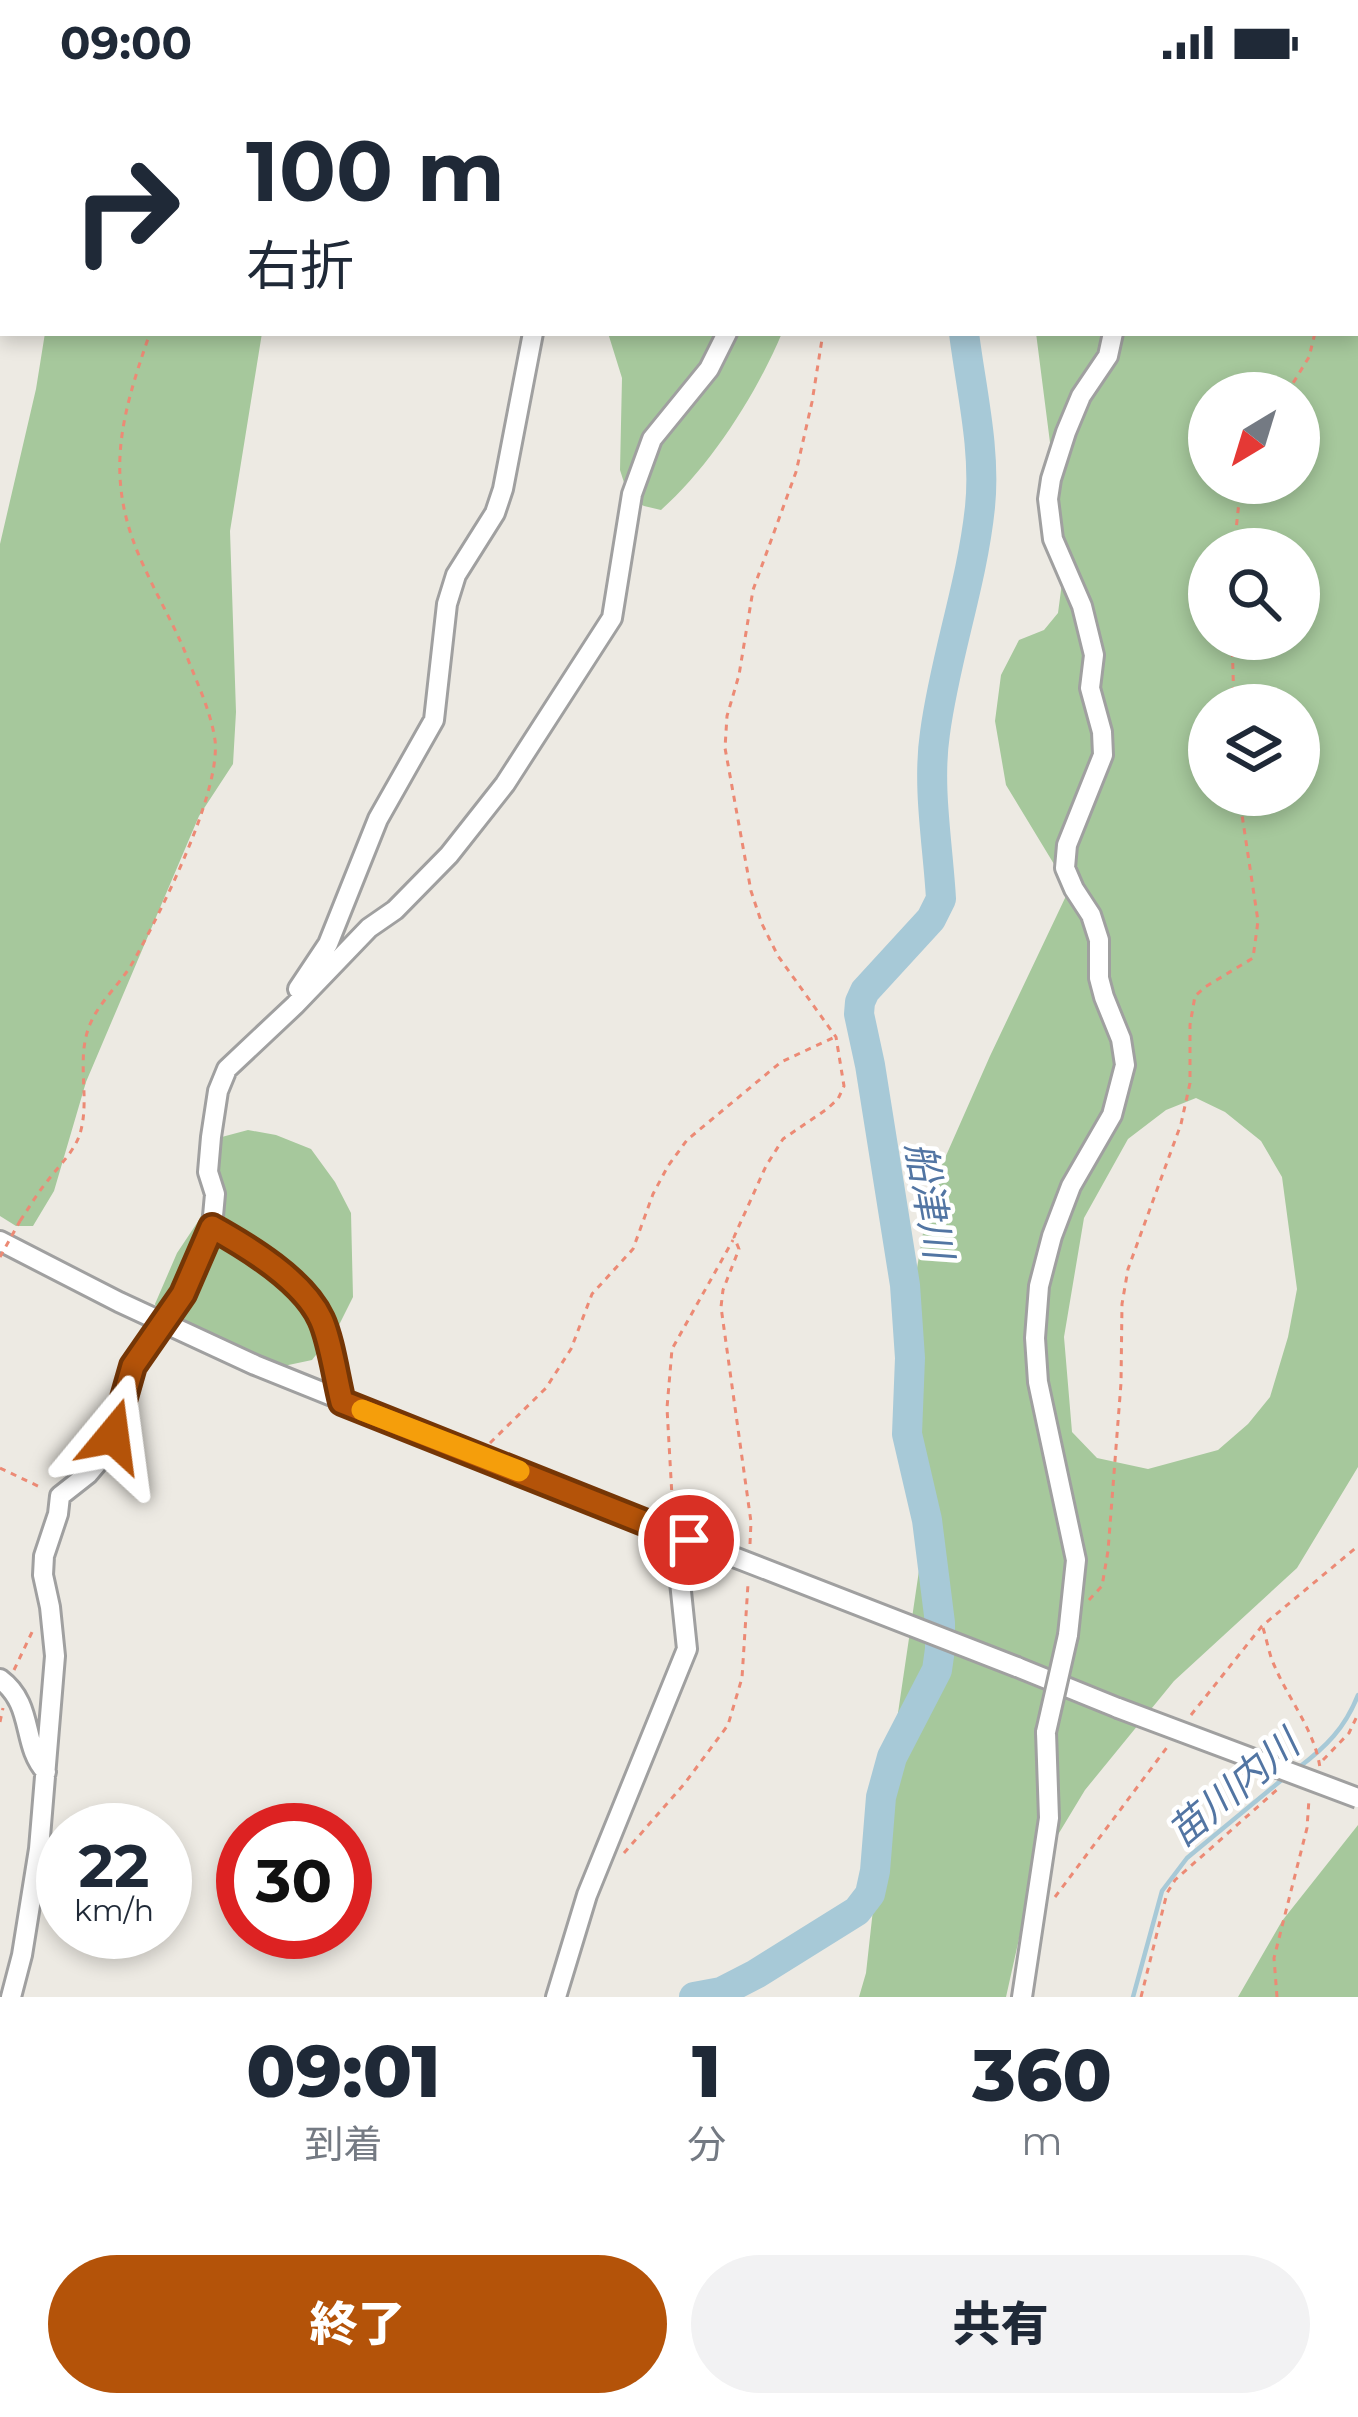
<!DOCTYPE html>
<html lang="ja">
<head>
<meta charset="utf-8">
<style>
	body { margin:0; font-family:Montserrat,"Noto Sans JP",sans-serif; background:#f2f2f3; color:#1f2937; height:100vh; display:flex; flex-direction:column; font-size:45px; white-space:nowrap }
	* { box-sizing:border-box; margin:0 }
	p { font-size:39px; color:#747a83 }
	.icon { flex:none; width:66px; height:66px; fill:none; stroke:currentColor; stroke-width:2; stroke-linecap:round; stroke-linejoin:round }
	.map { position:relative; height:1913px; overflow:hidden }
	.panel { display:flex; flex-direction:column; background:#fff; flex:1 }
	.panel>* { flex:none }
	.guide { position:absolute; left:0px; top:0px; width:1359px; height:252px; box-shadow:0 6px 18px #0003; background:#fff; color:#1f2937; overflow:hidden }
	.needle { width:78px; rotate:218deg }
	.controls { position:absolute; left:1188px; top:288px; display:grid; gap:24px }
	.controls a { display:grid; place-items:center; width:132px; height:132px; border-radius:50%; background:#fff; box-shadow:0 6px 18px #0003; font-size:60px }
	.speed { position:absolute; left:36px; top:1719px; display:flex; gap:24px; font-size:60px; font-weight:700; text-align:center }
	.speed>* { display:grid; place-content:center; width:156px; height:156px; border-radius:50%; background:#fff; box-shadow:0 6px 18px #0003; line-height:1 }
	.speed small { font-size:30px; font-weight:400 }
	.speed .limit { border:18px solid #d22; background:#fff; color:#111 }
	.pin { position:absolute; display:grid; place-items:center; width:102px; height:102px; color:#fff; margin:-51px; border:6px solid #fff; border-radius:50%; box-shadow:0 3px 12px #0007 }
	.me { position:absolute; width:132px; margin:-66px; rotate:16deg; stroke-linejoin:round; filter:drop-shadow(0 0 9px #0008) }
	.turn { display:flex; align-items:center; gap:42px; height:252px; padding:0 48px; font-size:54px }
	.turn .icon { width:156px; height:156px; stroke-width:2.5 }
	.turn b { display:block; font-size:84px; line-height:102px }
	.eta { display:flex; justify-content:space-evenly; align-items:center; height:204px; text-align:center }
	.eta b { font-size:72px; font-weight:800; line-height:84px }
	.action { display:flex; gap:24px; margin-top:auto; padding:24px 48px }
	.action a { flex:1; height:138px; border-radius:72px; background:#b45309; color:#fff; font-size:48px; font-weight:800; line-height:138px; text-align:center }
	.action a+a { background:#f2f2f3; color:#1f2937 }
	.status { display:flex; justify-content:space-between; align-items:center; height:84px; padding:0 60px; background:#fff; direction:ltr }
	.status svg { height:33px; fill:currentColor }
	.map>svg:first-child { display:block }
	.forest { fill:#a6c89c; fill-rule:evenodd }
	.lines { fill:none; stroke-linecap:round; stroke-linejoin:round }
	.stream { stroke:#a7c9d7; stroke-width:4.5 }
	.river { stroke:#a7c9d7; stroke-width:30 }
	.minor-casing { stroke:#a0a0a0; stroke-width:24 }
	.path { stroke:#ec8a75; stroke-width:3; stroke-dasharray:6 6; stroke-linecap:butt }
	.minor { stroke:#fff; stroke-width:18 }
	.minor-bridge-casing { stroke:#a0a0a0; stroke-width:24; stroke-linecap:butt }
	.path-bridge { stroke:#ec8a75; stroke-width:3; stroke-dasharray:6 6; stroke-linecap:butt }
	.minor-bridge { stroke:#fff; stroke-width:18 }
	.route-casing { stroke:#753606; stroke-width:30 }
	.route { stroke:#b45309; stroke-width:21 }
	.slow { stroke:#f59e0b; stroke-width:21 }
	.labels { text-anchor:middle; stroke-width:9; stroke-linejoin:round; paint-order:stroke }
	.water-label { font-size:39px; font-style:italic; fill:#5275a3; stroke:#fff }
</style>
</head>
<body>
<div class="status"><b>09:00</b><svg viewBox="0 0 49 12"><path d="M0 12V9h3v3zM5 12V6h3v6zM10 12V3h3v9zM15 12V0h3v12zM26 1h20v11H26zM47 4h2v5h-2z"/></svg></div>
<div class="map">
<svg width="1358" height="1913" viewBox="0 0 1358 1913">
	<rect width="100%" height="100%" fill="#edeae3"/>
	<!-- forest -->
	<path class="forest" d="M74 0H300V3H74Z
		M489 0H882L880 3H489Z
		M1156 0H1358V1383L1297 1484 1174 1597 1085 1706 1033 1792 1006 1913H859L866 1889 885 1717 921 1473 916 1190 930 1108 990 972 1066 812 1060 790 1006 701 995 637 1001 591 1019 556 1044 546 1058 529 1065 476 1036 249H1356V3H1154ZM1209 309H1299V399H1209ZM1209 465H1299V555H1209ZM1209 621H1299V711H1209ZM1196 1014 1225 1028 1261 1057 1282 1093 1297 1205 1288 1253 1270 1313 1248 1340 1218 1366 1148 1385 1097 1374 1072 1348 1064 1253 1084 1134 1128 1055 1166 1026Z
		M45 249H262L230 447 236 628 233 680 199 732 86 998 54 1107 33 1142H16L0 1132V460L36 305Z
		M608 249H782C757 309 710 383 661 426L644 422 629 414 620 386 622 294Z
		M248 1046 276 1051 311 1065 335 1098 351 1129 353 1213 338 1243 312 1276 279 1283 162 1239 155 1220 177 1169 199 1136 209 1112 218 1054Z
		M1358 1741V1913H1238L1282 1837Z"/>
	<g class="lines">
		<!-- stream -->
		<path class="stream" d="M1298 1684C1326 1663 1345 1644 1358 1611
			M1133 1913 1162 1807 1187 1774 1284 1694"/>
		<!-- river -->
		<path class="river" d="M979 0 980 3
			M0 19 3 13
			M694 1913 721 1908 756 1890 857 1827 870 1810 875 1787 881 1713 892 1673 937 1586 940 1565V1539L927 1436 907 1350 910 1274 905 1201 870 981 859 930 860 918 865 907 931 835 941 815C938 761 927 703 935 649 945 573 972 500 980 423 986 366 971 305 964 249"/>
		<!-- minor casing -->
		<g class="minor-casing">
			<path id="minor" d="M570 0 571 3
				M793 0V3
				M1129 3V0
				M298 905 328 860 378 735 434 636 447 520 456 491 495 429 503 405 533 249
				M212 1143C248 1163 303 1196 321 1235 331 1256 336 1294 342 1319
				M0 1157 119 1218 255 1281 690 1456
				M183 1210 212 1143 215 1110 208 1088 211 1053 218 1007 227 985 295 921 369 844 395 826 449 771 505 700 612 534 632 410 652 355 709 285 727 249
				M1068 1551 1076 1476 1038 1298 1035 1254 1039 1202 1052 1152 1071 1102 1112 1031 1125 981 1121 955 1104 913 1099 894V856L1091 831 1074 805 1065 784 1067 761 1103 671 1102 648 1090 604 1094 571 1082 522 1053 455 1048 415 1051 395 1066 348 1081 312 1108 272 1113 249
				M1017 1583 1118 1624
				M0 1595C35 1621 21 1661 46 1688
				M11 1913 22 1871 39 1765 55 1572 50 1523 43 1491 44 1472 58 1430 60 1412 88 1390 105 1370 113 1352 133 1282 149 1258
				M556 1913 587 1811 687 1565 675 1450
				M1022 1913 1049 1734 1046 1648"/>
		</g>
		<!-- path -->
		<path class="path" d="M205 3V0
			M896 3 897 0
			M1349 3 1354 0
			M1287 309 1309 273 1315 249
			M1234 465 1241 399
			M1232 555 1234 621
			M20 1137C29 1124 36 1111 46 1099 58 1082 76 1067 81 1046 90 1010 75 973 91 938 101 916 121 899 133 878 160 830 221 709 215 656 211 629 199 603 189 578 177 546 160 518 146 487 103 398 119 338 150 249
			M490 1359 546 1304 571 1265 592 1210 633 1165 653 1110 668 1082 687 1056 781 978 835 953
			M0 1384 42 1404
			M673 1430 667 1324 672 1265 733 1156
			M750 1460 751 1438 721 1223 723 1206 739 1165 734 1153 766 1082 783 1055 827 1025 838 1015 844 1002 836 953 778 872 762 840 751 807 725 664 727 632 739 591 753 506 796 388 812 318 823 249
			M1089 1516 1102 1502 1108 1467 1121 1299 1122 1220 1128 1185 1181 1040 1190 999V941L1195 912 1205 903 1253 874 1258 837 1239 711
			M1263 1544C1267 1556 1269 1571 1275 1583 1289 1616 1315 1647 1320 1684
			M14 1586 33 1546
			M1191 1631 1262 1542 1358 1462
			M0 1638 3 1624
			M1323 1676 1349 1649 1358 1630
			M624 1769 685 1699 728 1641 742 1594 748 1500
			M1055 1813 1168 1662
			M1141 1913 1167 1809 1175 1796 1280 1703
			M1277 1913 1274 1874 1307 1744 1309 1715"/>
		<!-- minor -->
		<use href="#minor" class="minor"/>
		<!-- minor-bridge casing -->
		<g class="minor-bridge-casing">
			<path id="minor-bridge" d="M149 1258 183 1210
				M690 1456 1017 1583
				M1118 1624 1358 1714
				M1046 1648 1068 1551"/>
		</g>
		<!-- path-bridge -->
		<path class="path-bridge" d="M0 1173 20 1137"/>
		<!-- minor-bridge -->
		<use href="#minor-bridge" class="minor-bridge"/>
	</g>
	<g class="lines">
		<!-- route casing -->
		<g class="route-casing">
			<path id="route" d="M113 1352 133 1282 183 1210 212 1143C248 1163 303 1196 321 1235 331 1256 336 1295 342 1318L689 1456"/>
		</g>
		<!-- route -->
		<use href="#route" class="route"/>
		<!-- slow -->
		<path class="slow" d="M362 1326 519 1387"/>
	</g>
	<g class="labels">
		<!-- water labels -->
		<g class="water-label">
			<text transform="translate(930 1116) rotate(80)" y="14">船津川</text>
			<text transform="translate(1233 1704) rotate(-40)" y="14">苗川内川</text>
		</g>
	</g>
</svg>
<div class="controls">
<a><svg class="needle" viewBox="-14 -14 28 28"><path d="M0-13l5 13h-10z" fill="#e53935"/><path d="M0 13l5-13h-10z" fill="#747a83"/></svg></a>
<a><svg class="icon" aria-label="search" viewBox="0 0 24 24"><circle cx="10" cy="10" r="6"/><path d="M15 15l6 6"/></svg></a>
<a><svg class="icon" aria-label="layers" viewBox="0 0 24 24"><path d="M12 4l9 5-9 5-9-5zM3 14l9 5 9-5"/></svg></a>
</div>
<div class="speed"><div>22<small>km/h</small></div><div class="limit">30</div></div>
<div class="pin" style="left:689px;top:1456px;background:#d93025"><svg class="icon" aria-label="arrive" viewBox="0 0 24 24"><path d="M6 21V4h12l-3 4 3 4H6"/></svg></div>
<svg class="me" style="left:113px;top:1352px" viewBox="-20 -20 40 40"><path d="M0-17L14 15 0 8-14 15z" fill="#b45309" stroke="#fff" stroke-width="4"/></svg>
<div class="guide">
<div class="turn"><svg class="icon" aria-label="right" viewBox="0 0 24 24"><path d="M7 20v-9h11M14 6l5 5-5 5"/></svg><div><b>100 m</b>右折</div></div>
</div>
</div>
<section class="panel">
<div class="eta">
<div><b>09:01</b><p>到着</p></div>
<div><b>1</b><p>分</p></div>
<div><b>360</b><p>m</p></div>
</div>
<div class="action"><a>終了</a><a>共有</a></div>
</section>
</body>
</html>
